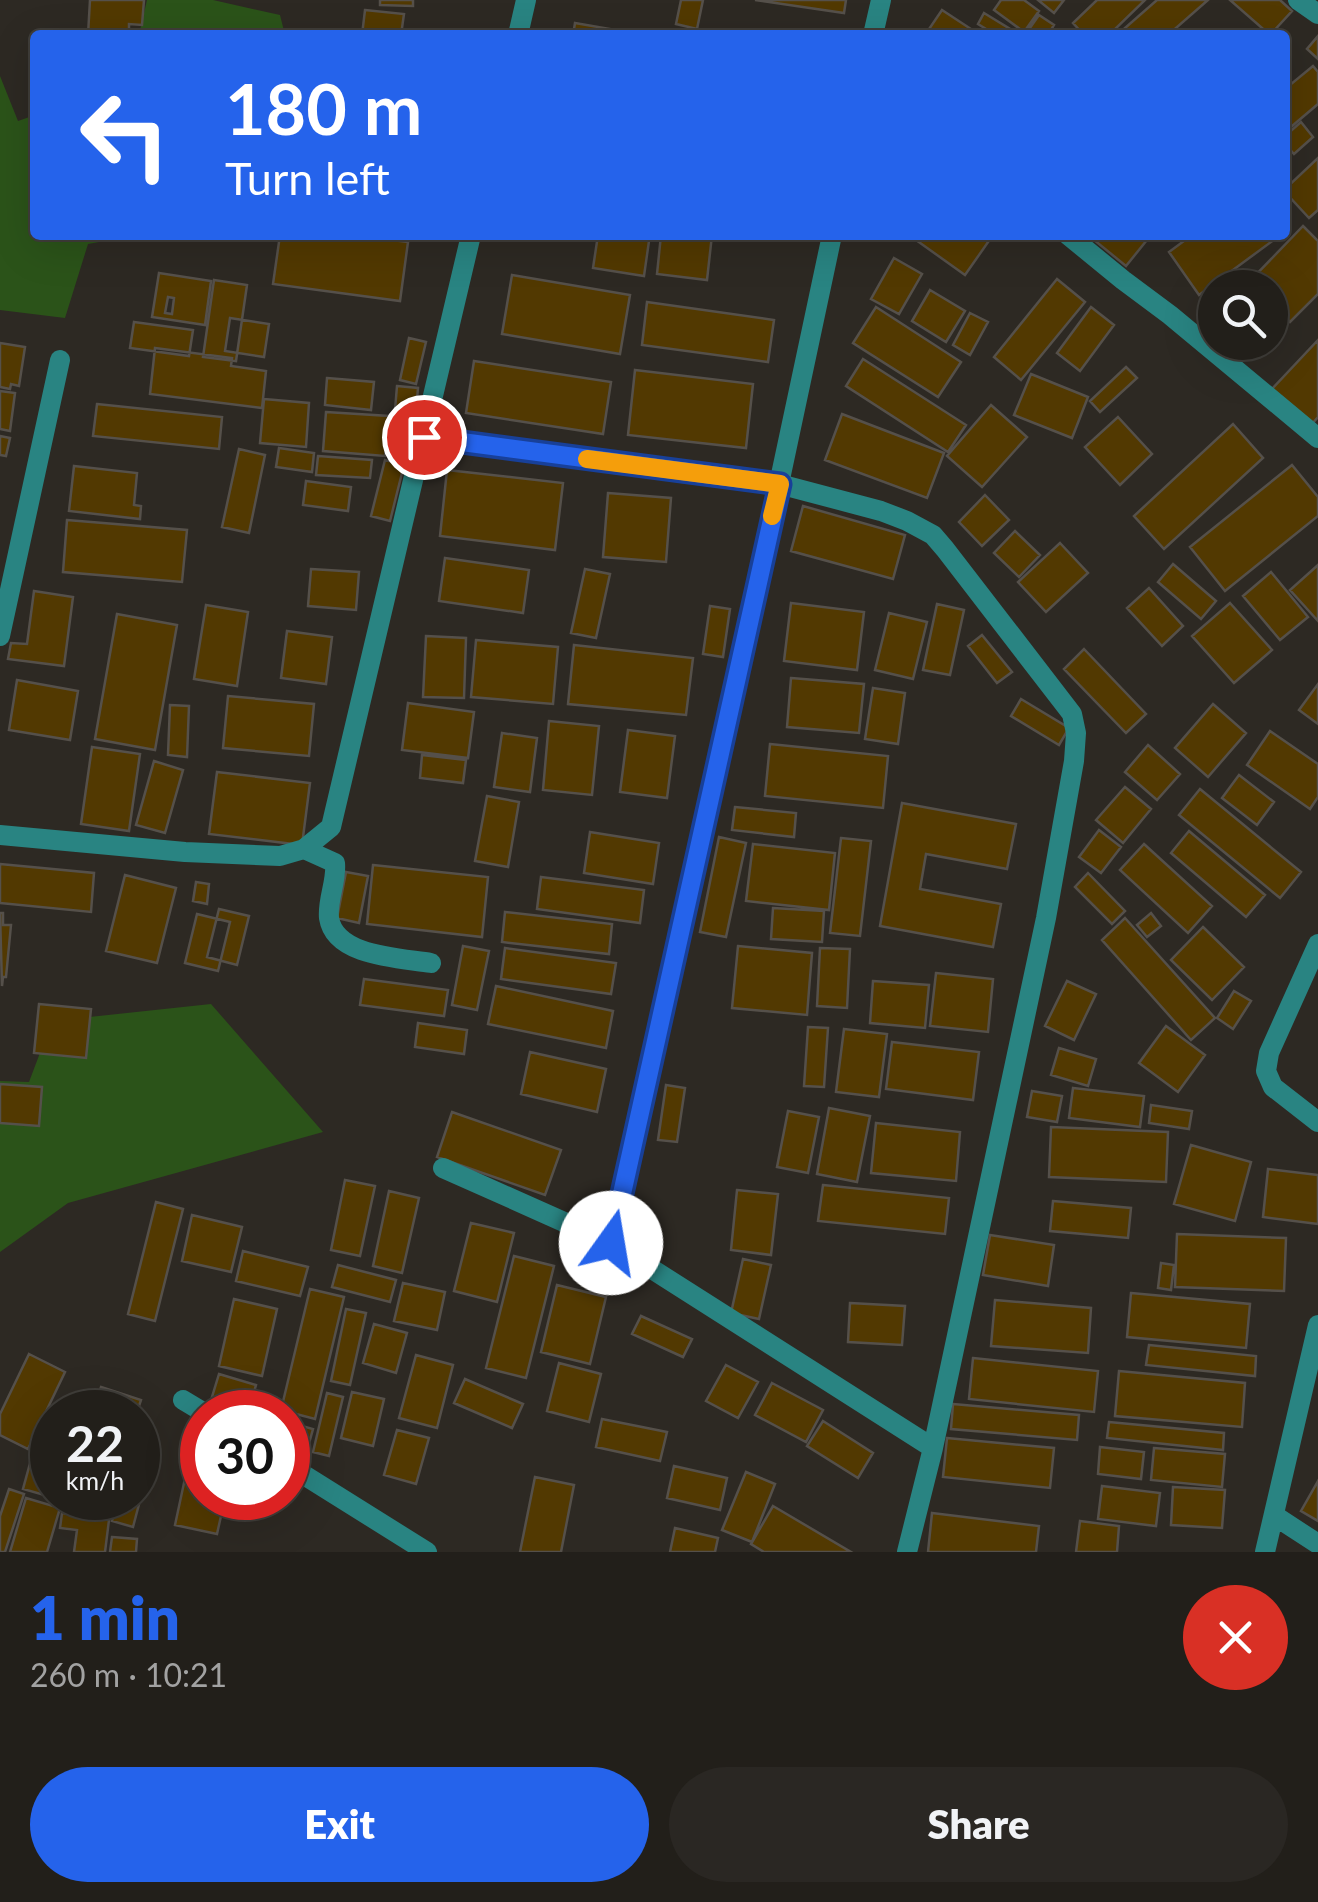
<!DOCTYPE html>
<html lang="en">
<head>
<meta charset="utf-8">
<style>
	body { margin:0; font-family:Lato,sans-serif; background:#2a2723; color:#f1f3f6; height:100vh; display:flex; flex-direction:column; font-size:38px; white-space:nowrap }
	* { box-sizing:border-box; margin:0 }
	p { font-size:32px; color:#a2a2a2 }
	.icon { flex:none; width:55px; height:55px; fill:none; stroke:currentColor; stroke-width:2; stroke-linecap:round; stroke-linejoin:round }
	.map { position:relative; height:1552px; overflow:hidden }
	.side { display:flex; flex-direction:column; background:#221f1a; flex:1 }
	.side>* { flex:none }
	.top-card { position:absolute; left:30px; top:30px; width:1260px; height:210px; border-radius:10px; box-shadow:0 10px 40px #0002,0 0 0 2px #3f3d39; background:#2563eb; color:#fff; overflow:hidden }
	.controls { position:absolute; left:1198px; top:270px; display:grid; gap:20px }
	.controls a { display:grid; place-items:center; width:90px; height:90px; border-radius:50%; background:#221f1a; box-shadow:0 10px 40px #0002,0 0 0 2px #3f3d39; font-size:50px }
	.speed { position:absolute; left:30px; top:1390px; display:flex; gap:20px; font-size:50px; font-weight:700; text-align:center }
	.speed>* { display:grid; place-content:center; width:130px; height:130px; border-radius:50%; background:#221f1a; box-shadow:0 10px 40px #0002,0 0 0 2px #3f3d39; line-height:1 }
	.speed small { font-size:25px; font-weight:400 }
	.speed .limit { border:15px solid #d22; background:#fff; color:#111 }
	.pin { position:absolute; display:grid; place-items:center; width:85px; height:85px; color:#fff; margin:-42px; border:5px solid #fff; border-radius:50%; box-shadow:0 2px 10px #0007 }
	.me { position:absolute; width:110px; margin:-55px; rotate:13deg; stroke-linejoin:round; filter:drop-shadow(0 0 8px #0008) }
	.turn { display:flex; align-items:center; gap:35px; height:210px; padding:0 30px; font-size:45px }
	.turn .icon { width:130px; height:130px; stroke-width:2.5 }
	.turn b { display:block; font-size:70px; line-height:85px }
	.round { display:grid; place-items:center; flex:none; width:105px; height:105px; border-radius:52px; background:#2a2723 }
	.head { display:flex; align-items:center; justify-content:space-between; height:170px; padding:0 30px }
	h1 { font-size:60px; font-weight:800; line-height:75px; color:#2563eb }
	.action { display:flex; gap:20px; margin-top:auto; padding:20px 30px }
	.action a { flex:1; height:115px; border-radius:60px; background:#2563eb; color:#fff; font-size:40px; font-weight:800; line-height:115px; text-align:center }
	.action a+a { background:#2a2723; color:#f1f3f6 }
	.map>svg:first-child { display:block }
	.green { fill:#2b5319 }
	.building { fill:#523901; stroke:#55504a; stroke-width:2.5; fill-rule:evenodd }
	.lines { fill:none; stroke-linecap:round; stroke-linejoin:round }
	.minor { stroke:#298482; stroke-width:20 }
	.route-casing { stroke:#184099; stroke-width:25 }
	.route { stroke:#2563eb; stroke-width:18 }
	.slow { stroke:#f59e0b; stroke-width:18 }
</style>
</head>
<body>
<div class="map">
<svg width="1318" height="1552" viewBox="0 0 1318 1552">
	<rect width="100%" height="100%" fill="#2d2923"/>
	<!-- green -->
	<path class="green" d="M147 0H213L280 15 285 35H139Z
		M0 76 18 121 35 115V235H138L88 244 65 318 0 310Z
		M211 1004 323 1132 68 1203 0 1252V1081L29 1082 52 1021Z"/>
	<!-- building -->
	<path class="building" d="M90 0H144L142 25 129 24V34L88 35Z
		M380 0H413V6L380 5Z
		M681 0H703L697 29 676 24Z
		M755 0H846L844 13Z
		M1001 0H1024L1039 11 1024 32 994 10Z
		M1038 0H1064L1054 13Z
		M1097 0H1145L1109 35H1084L1073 23Z
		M1157 0H1208L1168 35H1117Z
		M1230 0H1280L1292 11 1270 35Z
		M365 10 404 14 401 35H362Z
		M942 10 980 35H932L927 32Z
		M984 13 1020 35H996L978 24Z
		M1039 15 1054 25 1048 35H1025Z
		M575 23 633 33V35H573Z
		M1318 36V59L1307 49Z
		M1313 66 1318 72V104L1285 132V89Z
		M1301 122 1313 137 1294 154 1285 144V136Z
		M1318 158V210L1309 218 1285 192V189Z
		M1303 226 1318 241V294L1290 322 1270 302V288H1255L1249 282Z
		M280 235H352L408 242 400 301 273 284Z
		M598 235 649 241 644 276 593 268Z
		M661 235H712L707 280 657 274Z
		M909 235H993L965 275Z
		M1088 235H1151L1126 266Z
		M1192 235H1272L1275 239 1199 295 1169 252Z
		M894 258 922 274 899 314 871 299Z
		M159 273 211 281 205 325 152 317ZM168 297 174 298 172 314 165 313Z
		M512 275 630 295 620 354 502 334Z
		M1057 279 1085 302 1021 380 994 357Z
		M214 280 247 285 236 361 203 357Z
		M930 290 965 311 946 342 912 321Z
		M647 302 774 320 768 362 642 345Z
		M876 307 961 362 938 397 853 343Z
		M1091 307 1114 325 1080 371 1057 353Z
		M970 313 988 322 970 355 953 345Z
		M230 318 269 324 264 357 225 351Z
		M134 322 193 330 189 356 130 348Z
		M409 338 426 342 416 384 400 380Z
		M1318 340V417L1311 425 1272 389Z
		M0 343 25 347 19 386 11 384 10 389 0 387Z
		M155 348 232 358 231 366 266 371 262 408 150 394Z
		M863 359 966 425 948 452 846 386Z
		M474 361 611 382 603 434 466 413Z
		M1126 367 1137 378 1100 412 1090 401Z
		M635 370 753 384 746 448 628 435Z
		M1031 374 1088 397 1072 438 1014 415Z
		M327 378 374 382 371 410 325 405Z
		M397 386 418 388 416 412 395 410Z
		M0 391 15 393 10 431 0 429Z
		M264 399 309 403 306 447 260 443Z
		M97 404 222 417 219 449 93 436Z
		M991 405 1027 437 982 487 947 456Z
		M326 412 389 416 385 456 323 451Z
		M842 414 944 453 927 498 825 460Z
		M1118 417 1152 454 1120 485 1085 447Z
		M1233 424 1263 458 1164 549 1134 516Z
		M0 436 10 438 6 456 0 455Z
		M279 448 314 453 312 472 276 467Z
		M239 449 265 455 249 533 222 527Z
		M318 456 372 460 370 478 316 475Z
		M385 460 404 465 390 521 371 516Z
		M1292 465 1318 497V516L1225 591 1190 547Z
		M74 466 137 473 134 505 141 506 140 519 69 511Z
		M447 470 563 483 555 550 440 536Z
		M306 481 351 487 348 511 303 505Z
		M608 493 671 498 666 562 603 557Z
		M985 495 1009 520 982 546 959 522Z
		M803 506 905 535 893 579 791 551Z
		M67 520 187 530 182 582 63 572Z
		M1015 531 1040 555 1019 577 994 553Z
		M1060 543 1088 573 1046 612 1018 582Z
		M445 558 529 570 523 613 439 601Z
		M1173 564 1216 601 1201 619 1158 582Z
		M1318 565V621L1290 590Z
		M311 569 359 572 356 610 308 606Z
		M585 569 610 574 596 638 571 633Z
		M1271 572 1308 617 1280 640 1243 596Z
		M1149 588 1183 626 1162 646 1127 608Z
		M34 591 73 597 64 666 8 659 11 643 27 644Z
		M791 603 864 612 857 670 784 661Z
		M1230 603 1272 650 1234 683 1192 636Z
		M937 604 964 610 950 675 923 670Z
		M206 605 248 612 237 686 194 679Z
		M710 606 730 609 723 657 703 654Z
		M889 613 927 622 913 679 875 670Z
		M117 614 177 625 155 750 95 739Z
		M287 631 332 637 326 684 281 678Z
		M982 635 1012 672 997 683 968 646Z
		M426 636 466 638 464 698 423 697Z
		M476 640 558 647 553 704 471 697Z
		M574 645 693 658 686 715 568 704Z
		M1084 649 1146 714 1126 733 1064 669Z
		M791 678 864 684 859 733 787 727Z
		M17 680 78 691 70 740 9 730Z
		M1318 684V724L1299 710Z
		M873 688 905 693 898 744 865 739Z
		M228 696 314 704 309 756 223 748Z
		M1021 699 1069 728 1059 745 1011 716Z
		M408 703 474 712 468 758 402 750Z
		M1213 704 1246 733 1208 777 1175 748Z
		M170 705 189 706 187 757 168 755Z
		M549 721 599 726 592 795 543 790Z
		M628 730 675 736 667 798 620 792Z
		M1270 731 1318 764V797L1310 809 1247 765Z
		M502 733 537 738 530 792 494 787Z
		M770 744 888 756 883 808 765 796Z
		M1148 745 1180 774 1157 800 1125 772Z
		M92 747 140 754 129 831 81 824Z
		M422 755 466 760 463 783 420 778Z
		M154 761 183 770 165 833 136 825Z
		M217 772 310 783 302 845 209 834Z
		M1239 775 1274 802 1257 825 1222 798Z
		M1125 787 1151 809 1123 843 1096 820Z
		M1200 789 1301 872 1280 898 1179 815Z
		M487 796 519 802 508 867 475 861Z
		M902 803 1016 824 1007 869 926 854 920 889 1001 904 993 947 880 926Z
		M735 807 796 813 794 837 732 830Z
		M1099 830 1121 847 1101 873 1079 857Z
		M1189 831 1265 895 1246 917 1171 853Z
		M590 832 659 843 653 884 584 873Z
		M719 837 746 843 726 937 700 932Z
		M841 838 871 841 860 936 830 933Z
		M753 844 835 853 829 910 746 901Z
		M1144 844 1212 906 1188 933 1120 870Z
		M0 864 94 873 91 912 0 903Z
		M373 865 488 877 482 937 367 924Z
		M346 872 368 876 359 923 337 918Z
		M1088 873 1125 911 1112 924 1075 887Z
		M125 875 176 888 157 963 106 951Z
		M541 877 644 890 640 923 537 909Z
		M196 882 209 884 207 904 193 901Z
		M773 908 824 911 822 942 771 939Z
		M219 909 249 916 237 965 207 957Z
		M505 912 612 924 609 954 502 942Z
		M0 913H3V925H11L6 977H3L2 986Z
		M1151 913 1161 926 1147 937 1137 925Z
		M197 914 230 922 218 971 185 963Z
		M1125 918 1215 1018 1191 1040 1102 940Z
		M1203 927 1244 967 1212 1000 1171 960Z
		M463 946 489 951 477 1010 452 1005Z
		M738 946 812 953 807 1015 732 1008Z
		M505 948 616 963 611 994 501 979Z
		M820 948 850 949 847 1008 817 1006Z
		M936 973 993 979 988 1032 930 1026Z
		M364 979 448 990 444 1016 360 1005Z
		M873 981 929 985 925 1028 870 1023Z
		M1067 981 1096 994 1074 1040 1045 1026Z
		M496 986 613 1011 606 1048 488 1024Z
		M1234 991 1251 1001 1233 1029 1217 1018Z
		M39 1004 91 1009 86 1058 34 1053Z
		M418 1023 467 1030 464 1054 415 1047Z
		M1166 1026 1205 1055 1178 1092 1139 1063Z
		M808 1027 828 1028 824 1087 804 1086Z
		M844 1029 887 1034 879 1097 836 1092Z
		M892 1042 979 1052 973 1100 886 1089Z
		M1059 1048 1096 1059 1088 1086 1051 1075Z
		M530 1052 606 1069 597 1112 521 1094Z
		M0 1084 42 1087 39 1126 0 1123Z
		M666 1085 685 1088 677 1142 658 1140Z
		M1073 1088 1144 1096 1140 1127 1069 1118Z
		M1032 1091 1062 1096 1057 1122 1027 1117Z
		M1151 1105 1192 1111 1189 1129 1149 1123Z
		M829 1108 870 1116 857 1182 817 1174Z
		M788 1111 819 1117 808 1173 777 1167Z
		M452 1112 561 1150 545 1195 437 1157Z
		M876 1123 960 1132 956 1181 871 1173Z
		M1051 1127 1168 1132 1166 1182 1049 1177Z
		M1191 1145 1251 1162 1235 1221 1174 1204Z
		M1268 1169 1318 1175V1224L1263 1217Z
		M345 1180 375 1186 360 1256 331 1250Z
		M823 1185 949 1198 945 1234 818 1221Z
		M737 1190 778 1194 771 1255 731 1250Z
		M389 1191 419 1198 402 1273 373 1266Z
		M1053 1201 1131 1208 1128 1238 1050 1231Z
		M156 1202 183 1209 155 1321 128 1314Z
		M192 1215 242 1227 231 1272 182 1261Z
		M471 1223 514 1233 497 1302 454 1291Z
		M1177 1234 1286 1238 1284 1291 1175 1287Z
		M990 1235 1054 1245 1048 1286 983 1275Z
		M243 1251 308 1267 300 1296 236 1281Z
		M514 1256 554 1266 526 1378 486 1368Z
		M743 1259 771 1265 759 1319 731 1313Z
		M1161 1263 1174 1265 1171 1290 1158 1288Z
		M338 1265 396 1280 390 1302 332 1287Z
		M403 1283 445 1292 437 1330 394 1321Z
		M557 1285 606 1297 590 1364 541 1352Z
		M310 1289 344 1297 315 1419 281 1410Z
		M1131 1293 1250 1304 1246 1348 1127 1337Z
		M234 1299 277 1309 262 1376 219 1366Z
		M995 1300 1091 1308 1088 1353 991 1346Z
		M850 1303 905 1306 902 1345 848 1342Z
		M346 1309 366 1313 350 1385 331 1381Z
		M641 1316 692 1339 683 1357 632 1334Z
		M374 1324 407 1333 396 1373 363 1363Z
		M1149 1345 1256 1356 1255 1376 1146 1365Z
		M29 1354 65 1372 28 1449 0 1435V1414Z
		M416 1355 453 1365 437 1428 399 1418Z
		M973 1358 1098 1371 1094 1412 969 1399Z
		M559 1363 601 1374 589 1422 547 1411Z
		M726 1365 758 1382 738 1418 706 1401Z
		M1119 1371 1245 1383 1242 1427 1115 1416Z
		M219 1374 256 1385 249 1409 212 1397Z
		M465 1379 523 1404 512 1428 454 1403Z
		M772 1383 823 1410 806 1442 755 1415Z
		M101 1387 141 1400 137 1412H93Z
		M352 1392 384 1399 373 1446 341 1438Z
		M327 1393 343 1397 329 1456 313 1452Z
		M953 1404 1079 1415 1077 1440 951 1429Z
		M602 1419 667 1432 660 1461 596 1447Z
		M823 1421 873 1453 858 1478 807 1446Z
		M288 1422 313 1429 308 1447 288 1441Z
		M1109 1422 1224 1433 1223 1450 1107 1438Z
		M40 1427 52 1431V1498H62V1500L23 1489Z
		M397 1430 429 1438 416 1484 384 1475Z
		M947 1438 1054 1448 1050 1488 943 1477Z
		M1100 1447 1144 1452 1141 1479 1098 1474Z
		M1154 1448 1225 1454 1222 1487 1151 1480Z
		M138 1451 152 1455 133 1527 112 1521 118 1498H138Z
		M190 1455 202 1458V1498H225L217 1534 175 1525Z
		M674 1466 727 1478 720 1510 667 1498Z
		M746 1472 775 1484 752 1542 722 1530Z
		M535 1477 574 1485 561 1552H520Z
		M1318 1481V1521L1301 1511Z
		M1102 1486 1160 1493 1156 1526 1098 1519Z
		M1173 1487 1225 1490 1222 1528 1171 1525Z
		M9 1489 24 1494 5 1552H0V1516Z
		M26 1498 60 1508 47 1552H10Z
		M69 1498H111L106 1514 68 1502Z
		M773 1506 851 1552H764L751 1544Z
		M62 1513 109 1520 105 1552H74L77 1530 60 1528Z
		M932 1513 1039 1526 1036 1552H928Z
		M1080 1521 1119 1526 1117 1552H1076Z
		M675 1528 718 1538 715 1552H670Z
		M112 1537 137 1539 136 1552H110Z"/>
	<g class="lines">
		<!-- minor -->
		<path class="minor" d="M1298 0 1318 14
			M518 35 526 0
			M873 35 881 0
			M832 235 779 484 611 1243 933 1448
			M1068 235 1123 280 1170 315 1318 438
			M424 437 779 484 881 511 907 521 933 535 945 549 1072 714 1076 733 1074 761 1046 918 933 1448 907 1552
			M0 636 60 360
			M0 835 185 852 280 856 304 849 331 827 471 235
			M304 849 335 863C337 881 327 900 329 918 335 957 401 958 431 963
			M1318 944 1269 1053 1266 1071 1273 1087 1318 1122
			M443 1168 611 1243
			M183 1400 203 1412
			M288 1465 427 1552
			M1275 1516 1318 1544
			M1265 1552 1318 1325"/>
	</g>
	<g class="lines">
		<!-- route casing -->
		<g class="route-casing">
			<path id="route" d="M424 437 780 484 611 1243"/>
		</g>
		<!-- route -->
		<use href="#route" class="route"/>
		<!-- slow -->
		<path class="slow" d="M587 459 780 484 772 516"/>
	</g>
</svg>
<div class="controls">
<a><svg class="icon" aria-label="search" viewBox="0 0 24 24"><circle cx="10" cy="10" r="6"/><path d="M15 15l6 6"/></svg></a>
</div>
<div class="speed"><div>22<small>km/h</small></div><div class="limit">30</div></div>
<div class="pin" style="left:424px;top:437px;background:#d93025"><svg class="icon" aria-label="arrive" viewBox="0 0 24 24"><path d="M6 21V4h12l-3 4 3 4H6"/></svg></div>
<svg class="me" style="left:611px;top:1243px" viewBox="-20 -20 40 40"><circle r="19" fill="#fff"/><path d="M0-13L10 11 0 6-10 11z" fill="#2563eb"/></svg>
<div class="top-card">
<div class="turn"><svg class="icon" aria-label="left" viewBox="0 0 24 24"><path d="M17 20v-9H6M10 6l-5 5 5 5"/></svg><div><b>180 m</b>Turn left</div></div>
</div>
</div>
<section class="side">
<div class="head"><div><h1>1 min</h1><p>260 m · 10:21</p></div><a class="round" style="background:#d93025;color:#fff"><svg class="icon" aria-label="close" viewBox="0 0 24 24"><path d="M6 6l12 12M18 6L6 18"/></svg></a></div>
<div class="action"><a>Exit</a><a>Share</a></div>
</section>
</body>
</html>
